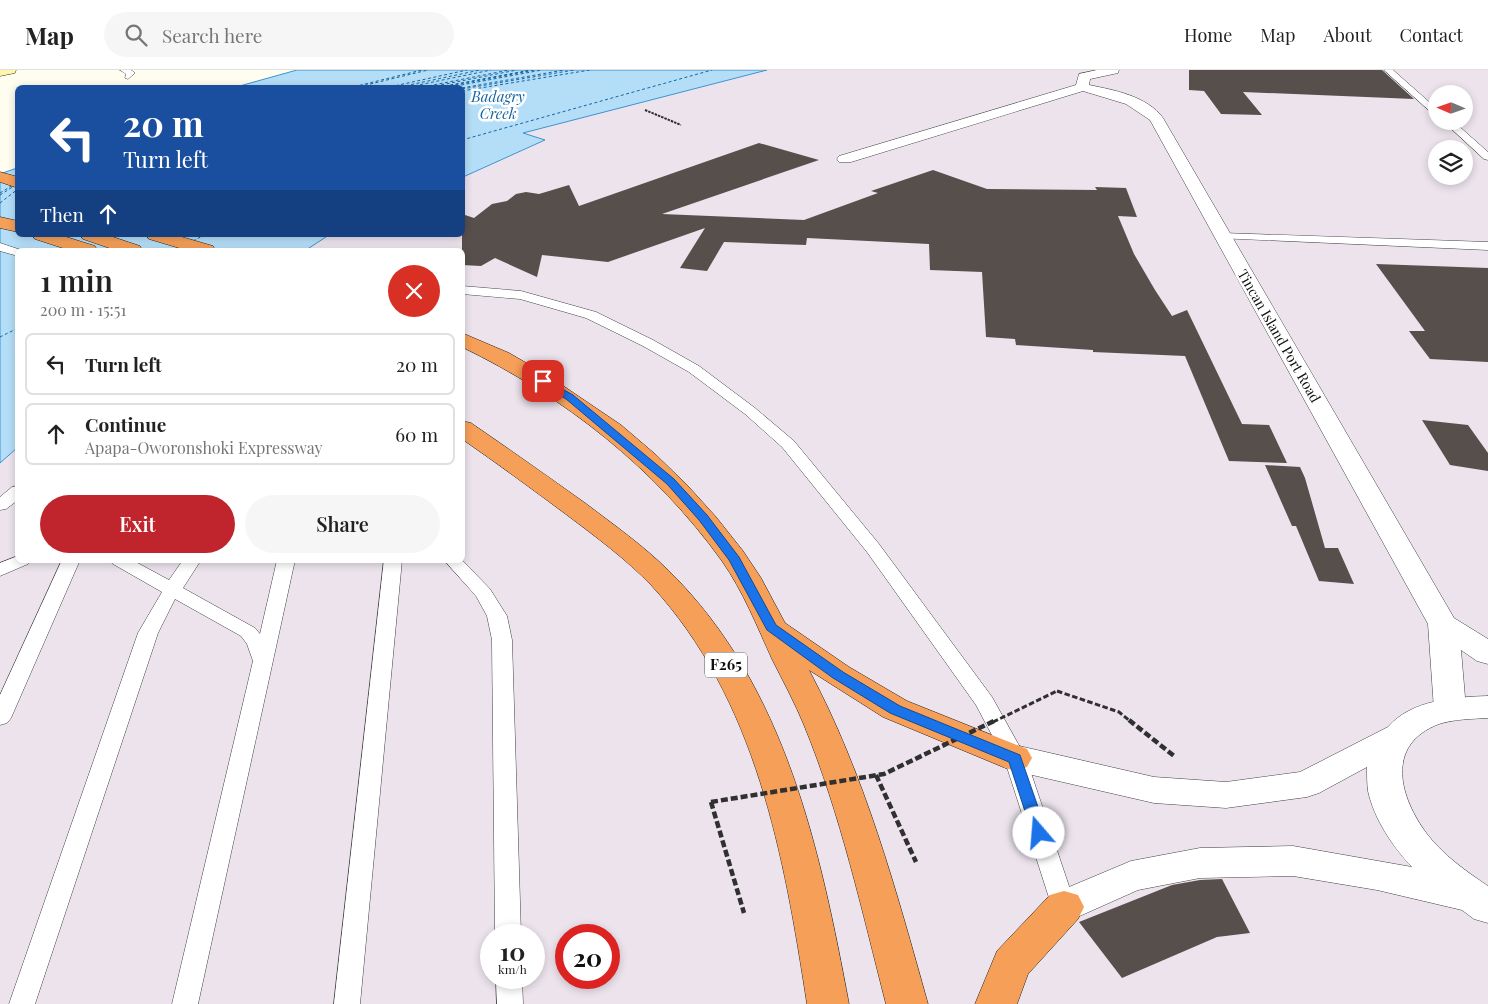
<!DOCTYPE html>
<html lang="en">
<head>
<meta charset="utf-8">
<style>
	body { margin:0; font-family:"Playfair Display",serif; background:#f6f6f6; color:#222; height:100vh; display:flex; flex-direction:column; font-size:19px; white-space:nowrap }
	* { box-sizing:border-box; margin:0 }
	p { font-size:16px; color:#767676 }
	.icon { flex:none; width:28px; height:28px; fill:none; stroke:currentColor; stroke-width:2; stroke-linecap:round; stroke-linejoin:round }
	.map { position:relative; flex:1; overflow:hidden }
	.details { position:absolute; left:15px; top:178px; width:450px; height:315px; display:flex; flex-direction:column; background:#fff; border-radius:8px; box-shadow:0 2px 8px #0003 }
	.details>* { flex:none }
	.top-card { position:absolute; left:15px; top:15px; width:450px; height:152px; border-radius:8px; box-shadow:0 2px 8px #0003; background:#1a4fa0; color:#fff; overflow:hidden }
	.needle { width:32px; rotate:272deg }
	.controls { position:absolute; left:1428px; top:15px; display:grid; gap:10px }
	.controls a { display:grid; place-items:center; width:45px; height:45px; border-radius:50%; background:#fff; box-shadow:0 2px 8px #0003; font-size:25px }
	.speed { position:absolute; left:480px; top:854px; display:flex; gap:10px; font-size:25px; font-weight:700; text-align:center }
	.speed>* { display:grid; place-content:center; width:65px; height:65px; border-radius:50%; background:#fff; box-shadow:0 2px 8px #0003; line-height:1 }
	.speed small { font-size:12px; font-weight:400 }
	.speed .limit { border:8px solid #d22; background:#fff; color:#111 }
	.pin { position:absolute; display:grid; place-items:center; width:42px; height:42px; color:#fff; margin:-21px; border-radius:10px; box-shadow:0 2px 8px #0006 }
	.me { position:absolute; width:55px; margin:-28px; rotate:342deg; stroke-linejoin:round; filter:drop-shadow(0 0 4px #0008) }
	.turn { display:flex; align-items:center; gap:18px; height:105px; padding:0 25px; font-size:22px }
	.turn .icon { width:65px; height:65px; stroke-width:2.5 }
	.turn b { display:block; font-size:35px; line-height:42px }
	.then { display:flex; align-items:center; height:48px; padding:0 25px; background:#0003; gap:10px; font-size:19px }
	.round { display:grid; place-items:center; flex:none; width:52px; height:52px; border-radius:26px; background:#f6f6f6 }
	.head { display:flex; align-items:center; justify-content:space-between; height:85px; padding:0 25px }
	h1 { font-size:30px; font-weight:600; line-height:38px }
	.cta { display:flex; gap:10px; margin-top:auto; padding:10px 25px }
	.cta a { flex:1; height:58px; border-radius:30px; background:#c0252d; color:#fff; font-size:20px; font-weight:600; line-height:58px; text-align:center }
	.cta a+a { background:#f6f6f6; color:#222 }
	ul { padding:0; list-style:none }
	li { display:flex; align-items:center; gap:15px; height:62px; margin:0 10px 8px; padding:0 15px; border:2px solid #e0e0e0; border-radius:8px }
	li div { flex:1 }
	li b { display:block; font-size:19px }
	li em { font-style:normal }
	header { display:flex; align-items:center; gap:30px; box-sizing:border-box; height:70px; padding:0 25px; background:#fff; border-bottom:1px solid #e0e0e0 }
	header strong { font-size:24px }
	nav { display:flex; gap:28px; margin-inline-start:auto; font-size:18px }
	.search { width:350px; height:45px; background:#f6f6f6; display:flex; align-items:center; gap:12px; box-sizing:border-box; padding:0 18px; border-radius:28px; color:#767676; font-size:19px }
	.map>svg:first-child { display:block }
	.industrial { fill:#ece3ed; fill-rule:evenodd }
	.water { fill:#b4def7; stroke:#3b94ce }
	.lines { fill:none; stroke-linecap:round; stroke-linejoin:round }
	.ferry { stroke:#1665a2; stroke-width:1; stroke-dasharray:3 2.5; stroke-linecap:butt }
	.building { fill:#574f4b }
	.service-casing { stroke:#414141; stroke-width:1 }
	.minor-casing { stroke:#414141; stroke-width:1 }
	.tertiary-casing { stroke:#414141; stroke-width:1 }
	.secondary-casing { stroke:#303030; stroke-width:1 }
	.motorway-casing { stroke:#1f1f1f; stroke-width:1 }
	.path-far2 { stroke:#303030; stroke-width:2; stroke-dasharray:2.5 1; stroke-linecap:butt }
	.path-far1 { stroke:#303030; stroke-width:3; stroke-dasharray:5.5 2.5; stroke-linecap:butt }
	.path { stroke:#303030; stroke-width:4.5; stroke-dasharray:7 3; stroke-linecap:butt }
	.service { fill:#fff; fill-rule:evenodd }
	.minor { fill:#fff; fill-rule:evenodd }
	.tertiary { fill:#fff; fill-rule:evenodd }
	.secondary { fill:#fff5ab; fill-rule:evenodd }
	.motorway { fill:#f59f58; fill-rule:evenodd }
	.path-bridge-far1 { stroke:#303030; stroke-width:3; stroke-dasharray:5.5 2.5; stroke-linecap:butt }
	.path-bridge { stroke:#303030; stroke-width:4.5; stroke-dasharray:7 3; stroke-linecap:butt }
	.route { fill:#1a73e8; stroke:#114b97 }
	.labels { text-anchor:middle; stroke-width:5; stroke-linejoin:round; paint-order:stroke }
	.far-street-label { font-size:14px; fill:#0e0e0e; stroke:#fff }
	.far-water-label { font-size:15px; font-style:italic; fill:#1665a2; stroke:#fff }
	.shield { fill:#fff; stroke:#565656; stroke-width:1 }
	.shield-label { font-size:15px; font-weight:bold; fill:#0e0e0e }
</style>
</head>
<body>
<header>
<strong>Map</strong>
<div class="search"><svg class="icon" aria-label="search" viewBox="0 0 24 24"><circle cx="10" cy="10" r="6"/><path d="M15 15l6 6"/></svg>Search here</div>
<nav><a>Home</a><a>Map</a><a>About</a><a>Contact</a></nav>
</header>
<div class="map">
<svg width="1488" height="934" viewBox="0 0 1488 934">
	<rect width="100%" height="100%" fill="#fffcf0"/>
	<!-- industrial -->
	<path class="industrial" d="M767 0H1488V934H0V393L17 378 18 490H462V180H306L329 165H462L463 107 544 71 522 63ZM1436 24H1464V51H1436ZM1436 79H1464V106H1436ZM491 865H534V908H491ZM566 865H609V908H566Z"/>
	<!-- water -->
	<path class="water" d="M297 0H767L523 63 545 70 463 107 462 18 236 17Z
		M17 98 18 165H329L306 180H18L17 378 0 393V104Z"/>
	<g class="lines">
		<!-- ferry -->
		<path class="ferry" d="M525 1 530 0
			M349 18 422 0
			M354 18 428 0
			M385 18 467 0
			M395 18 480 0
			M404 18 491 0
			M418 18 509 0
			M425 18 517 0
			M434 18 525 1
			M439 18 535 0
			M445 18 542 0
			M462 18 564 0
			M462 19 574 0
			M462 21 590 0
			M462 70 712 0
			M0 123 13 115
			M0 125 14 116
			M0 133 18 119
			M193 171 204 165
			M174 180 180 177
			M0 267 18 258"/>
	</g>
	<!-- building -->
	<path class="building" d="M1189 0H1382L1414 29 1243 22 1262 45 1221 44 1204 21 1189 20Z
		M759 73 819 90 662 144 804 150 878 123 871 121 933 100 987 119 1097 120 1095 117 1126 118 1137 147 1118 146 1134 184 1155 220 1172 246 1187 240 1242 354 1269 355 1287 393 1229 391 1185 286 1093 282V280L1016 275 1015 269 986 267 982 202 930 200 929 174 807 168 806 175 724 172 707 201 680 198 705 158 608 192 542 185 537 207 495 188 481 196 462 195V144L474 148 492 134 507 131 516 124 526 122 539 124 569 115 579 136Z
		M1376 194 1488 198V292L1430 289 1409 261H1425Z
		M1422 350 1468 355 1488 383V401L1450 395Z
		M1265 395 1300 397 1305 408 1325 478H1338L1354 514 1319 511 1296 456H1292Z
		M1222 809 1250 863 1217 867 1122 908 1079 852 1172 815 1200 810Z"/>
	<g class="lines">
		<!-- service casing -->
		<g class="service-casing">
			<path id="service" d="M120 0H131L135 3 128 9 125 8 126 4Z
				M1384 0H1393L1436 38V45L1433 44Z
				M1443 51H1453L1488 82V90L1484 89Z
				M1222 163 1488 172V180L1218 168 1216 166Z
				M0 173 21 180H18V186L0 181Z
				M462 216 521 221 596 242 653 270 699 296 755 338 794 371 879 474 992 627 1026 688 1076 837 1073 844 1064 847 1055 844 1052 837 1004 688 976 635 867 482 782 377 745 344 689 302 643 276 586 248 520 229 462 224Z
				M18 416V430L6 439 0 440V427L12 417Z
				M18 486V490H31L28 494 0 506V493Z
				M62 490H80L11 648 7 653 0 655V625Z
				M110 490H132L169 510 183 490H201L183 518 255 558 260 564 277 490H295L198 934H172L253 591 247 574 241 566 175 529 158 563 35 934H9L138 563 162 522 113 494Z
				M384 490H402L360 934H334Z
				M444 490H462L490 519 507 546 512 570 521 865H495L492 570 487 546 476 526Z
				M496 908H522L523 934H497Z"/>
		</g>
		<!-- minor casing -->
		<g class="minor-casing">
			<path id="minor" d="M1097 0H1119L1118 3 1090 9 1089 15C1114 20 1147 26 1163 48L1454 548 1488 569V594L1477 591 1461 580 1466 639 1462 647 1450 651 1438 647 1434 639 1428 554 1150 50 1126 34 1083 21 851 92H839L837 89 839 86 1076 15 1079 4Z"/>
		</g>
		<!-- tertiary casing -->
		<g class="tertiary-casing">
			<path id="tertiary" d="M1488 626V648C1472 649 1455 649 1439 654 1384 675 1400 728 1427 764 1443 785 1467 802 1488 816V853L1474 849 1462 840 1377 820 1293 806 1200 808 1138 820 1064 853 1050 849 1044 837 1050 825 1131 791 1200 778 1293 776 1412 797C1393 777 1374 749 1368 721 1367 714 1367 705 1367 697L1319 723 1307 727 1226 738 1154 733 1015 701 1003 697 998 688 1003 679 1015 675 1154 707 1226 712 1300 702 1388 657C1411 630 1454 627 1488 626Z"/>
		</g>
		<!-- secondary casing -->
		<g class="secondary-casing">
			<path id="secondary" d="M0 0H16L15 3 0 6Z"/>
		</g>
		<!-- motorway casing -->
		<g class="motorway-casing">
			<path id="motorway" d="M0 102 18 107V118L0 112Z
				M0 147 18 151V162L0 158Z
				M32 165H60L95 176 97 180H69L35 169Z
				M80 165H107L140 176 142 180H115L83 169Z
				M146 165H175L213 176 215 180H186L149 169Z
				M462 263 509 283 547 305 621 355 655 384 687 415 716 447 743 481 761 508 785 553 849 597 907 631 1027 679 1032 688 1027 697 1015 701 1003 697 883 647 809 600C865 705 896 820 928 934H886C862 841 841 745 804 655 795 633 783 611 772 589 757 556 743 521 722 491 655 398 565 327 462 277Z
				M462 351 471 353C509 379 547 406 585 433 614 455 644 476 670 502 786 617 820 780 849 934H807C784 785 757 630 651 515 626 489 596 467 567 445 532 419 498 394 462 369Z
				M1064 821 1078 825 1084 837 1078 849 1028 904 1017 934H975L997 881 1050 825Z"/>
		</g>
		<!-- path-far2 -->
		<path class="path-far2" d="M645 40 681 55"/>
		<!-- path-far1 -->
		<path class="path-far1" d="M1057 621 1119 642 1131 652"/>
		<!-- path -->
		<path class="path" d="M1129 650 1174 686
			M876 705 916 792
			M711 732 744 843"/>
		<!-- service -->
		<use href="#service" class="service"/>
		<!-- minor -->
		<use href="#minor" class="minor"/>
		<!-- tertiary -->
		<use href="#tertiary" class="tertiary"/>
		<!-- secondary -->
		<use href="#secondary" class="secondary"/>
		<!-- motorway -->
		<use href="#motorway" class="motorway"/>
		<!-- path-bridge-far1 -->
		<path class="path-bridge-far1" d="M993 652 1057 621"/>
		<!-- path-bridge -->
		<path class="path-bridge" d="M711 732 884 704 996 650"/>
	</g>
	<!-- route -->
	<path class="route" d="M543 308 573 325 674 409 707 445 739 487 776 555 843 602 900 636 1020 685 1047 763 1045 767 1039 769 1034 767 1032 763 1009 692 890 643 833 608 767 560 729 490 699 450 667 414 566 329 540 313V309Z"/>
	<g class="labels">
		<!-- far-street labels -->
		<g class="far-street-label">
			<text transform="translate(1279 266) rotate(60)" y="5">Tincan Island Port Road</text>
		</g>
		<!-- far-water labels -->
		<g class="far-water-label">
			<text x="498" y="32">Badagry<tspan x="498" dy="17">Creek</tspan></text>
		</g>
		<!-- shield labels -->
		<rect class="shield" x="705" y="582.5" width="42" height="25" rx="4"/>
		<g class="shield-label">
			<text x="726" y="600">F265</text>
		</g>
	</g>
</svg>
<div class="controls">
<a><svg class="needle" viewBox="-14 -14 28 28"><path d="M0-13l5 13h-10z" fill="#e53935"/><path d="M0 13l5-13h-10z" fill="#767676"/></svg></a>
<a><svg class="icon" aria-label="layers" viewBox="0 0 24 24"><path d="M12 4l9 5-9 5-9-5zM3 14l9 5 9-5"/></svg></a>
</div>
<div class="speed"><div>10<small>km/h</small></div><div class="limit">20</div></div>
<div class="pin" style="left:543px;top:311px;background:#d93025"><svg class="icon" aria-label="arrive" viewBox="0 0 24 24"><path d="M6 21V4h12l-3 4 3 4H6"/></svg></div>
<svg class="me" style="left:1039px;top:763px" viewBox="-20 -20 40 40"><circle r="19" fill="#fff"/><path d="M0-13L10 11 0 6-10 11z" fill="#1a73e8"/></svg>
<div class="top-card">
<div class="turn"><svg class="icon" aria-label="left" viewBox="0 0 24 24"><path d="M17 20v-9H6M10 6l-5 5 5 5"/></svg><div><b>20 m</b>Turn left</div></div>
<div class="then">Then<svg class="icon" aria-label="ahead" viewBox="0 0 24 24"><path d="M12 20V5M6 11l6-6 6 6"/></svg></div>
</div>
<section class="details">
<div class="head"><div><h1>1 min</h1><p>200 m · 15:51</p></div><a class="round" style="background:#d93025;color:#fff"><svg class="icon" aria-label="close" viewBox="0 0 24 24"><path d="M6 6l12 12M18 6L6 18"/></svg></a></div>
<ul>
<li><svg class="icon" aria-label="left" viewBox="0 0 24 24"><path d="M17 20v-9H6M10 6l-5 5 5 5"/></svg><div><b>Turn left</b></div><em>20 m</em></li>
<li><svg class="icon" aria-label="ahead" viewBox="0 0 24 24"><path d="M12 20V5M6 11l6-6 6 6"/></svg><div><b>Continue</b><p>Apapa-Oworonshoki Expressway</p></div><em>60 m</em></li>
</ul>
<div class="cta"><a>Exit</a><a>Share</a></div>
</section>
</div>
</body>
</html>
